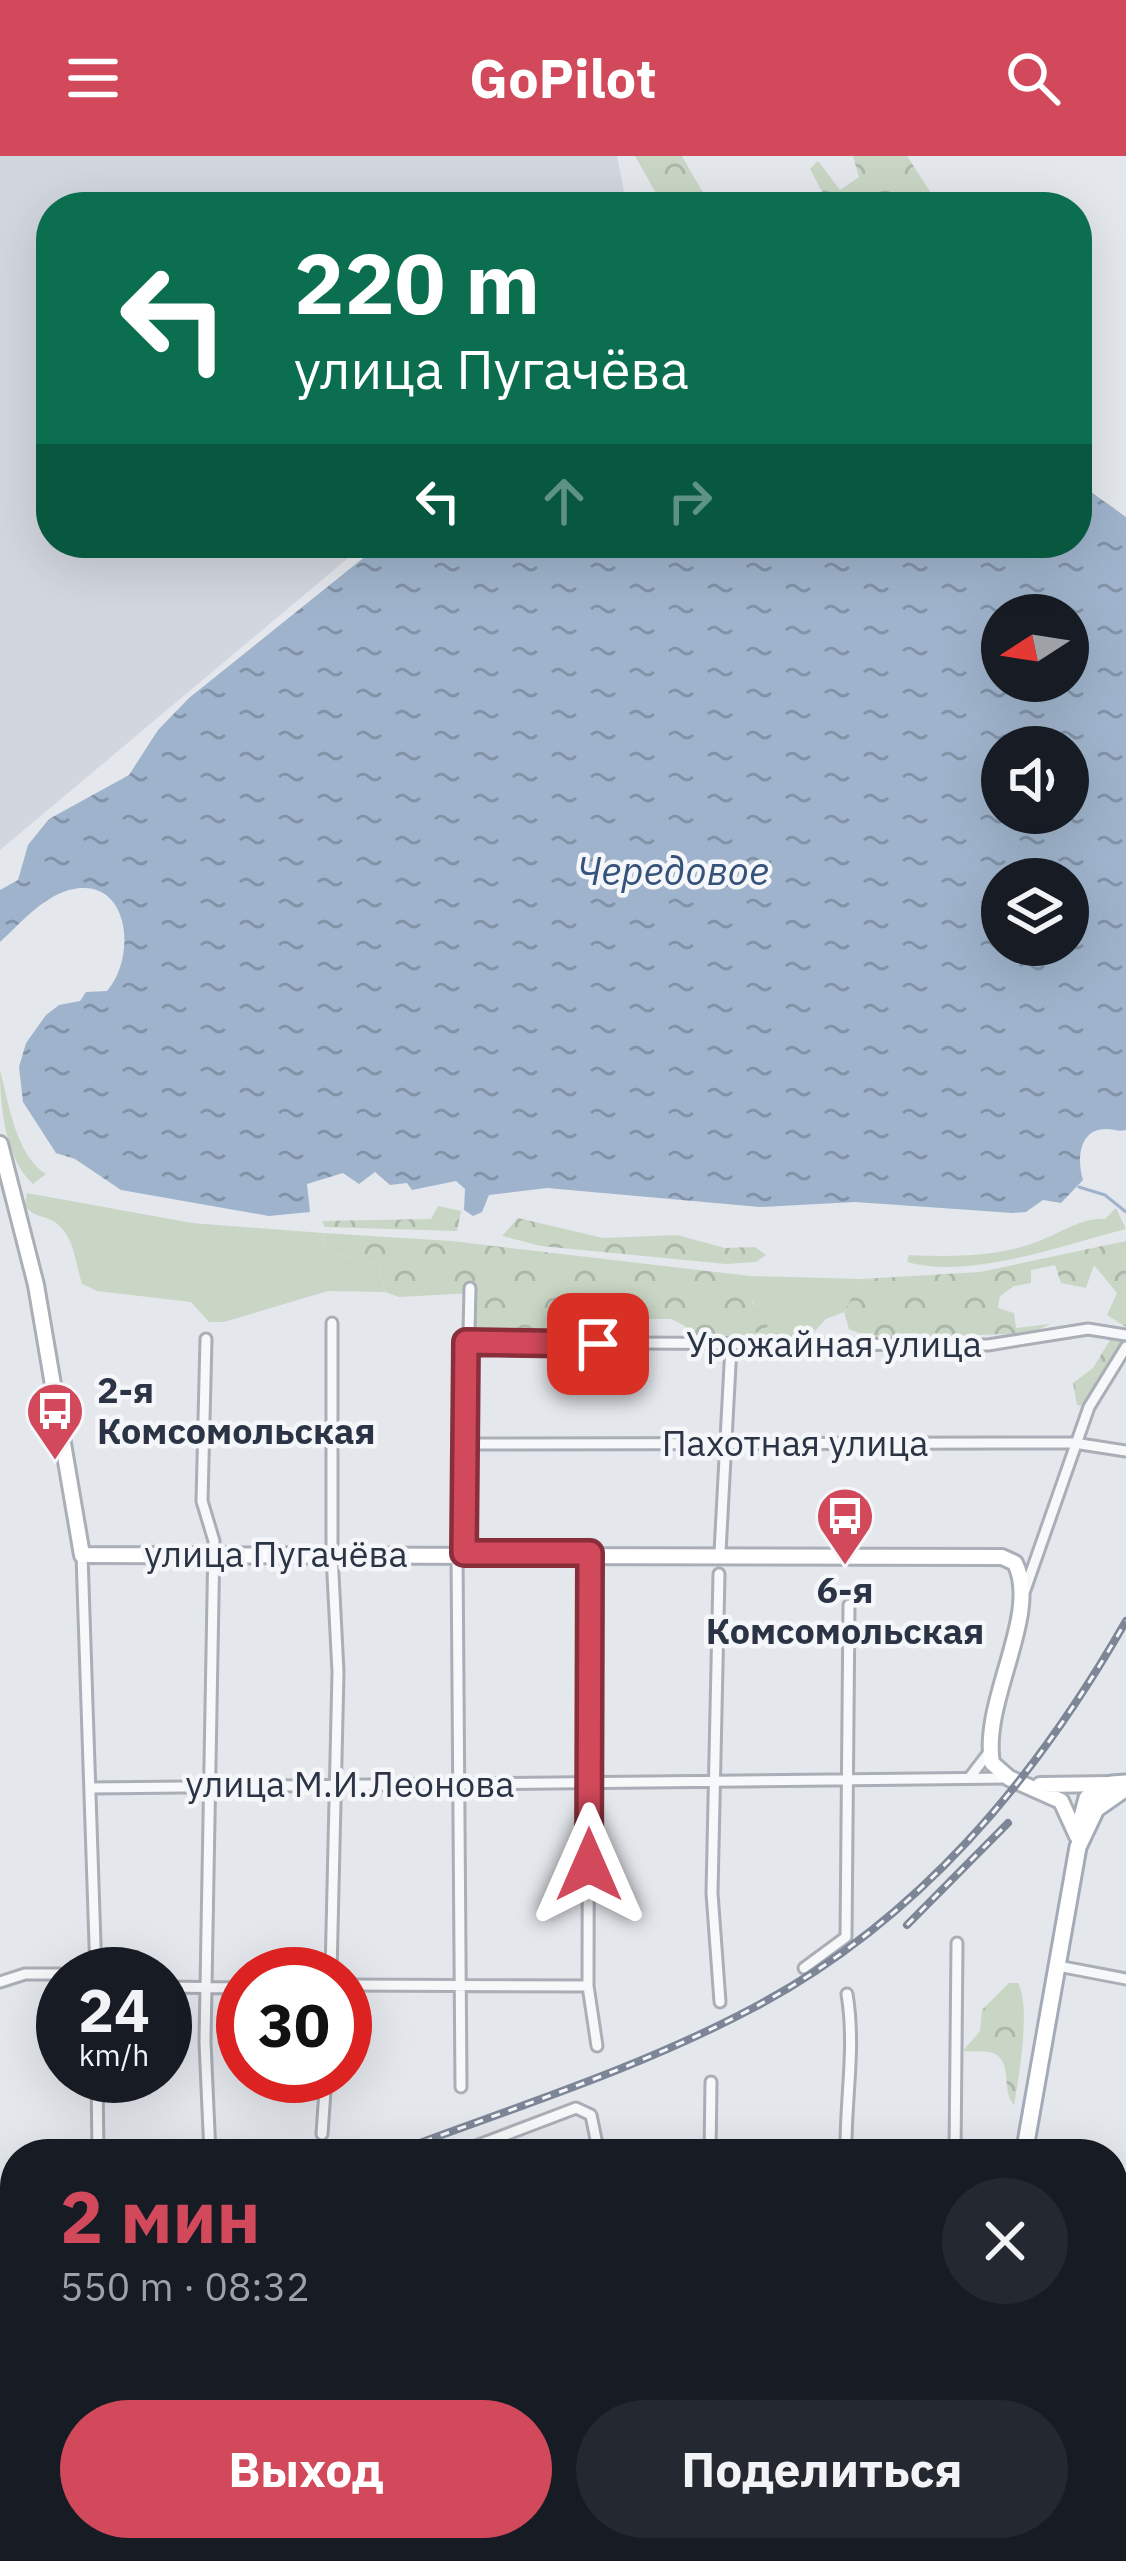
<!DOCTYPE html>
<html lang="ru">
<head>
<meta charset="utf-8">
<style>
	body { margin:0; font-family:"IBM Plex Sans",sans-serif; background:#242831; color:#f1f3f6; height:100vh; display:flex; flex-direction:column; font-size:45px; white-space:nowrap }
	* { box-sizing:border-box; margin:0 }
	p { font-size:39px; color:#9ea1a6 }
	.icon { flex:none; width:66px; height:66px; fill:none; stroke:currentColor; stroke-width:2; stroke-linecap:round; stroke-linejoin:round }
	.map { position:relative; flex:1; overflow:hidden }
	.panel { position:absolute; left:0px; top:1983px; width:1128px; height:423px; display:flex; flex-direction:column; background:#171b24; border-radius:48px 48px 0 0; box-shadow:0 12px 48px #0002 }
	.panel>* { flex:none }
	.hud { position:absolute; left:36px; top:36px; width:1056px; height:366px; border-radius:48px; box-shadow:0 12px 48px #0002; background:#0b6e4f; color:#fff; overflow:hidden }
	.needle { width:78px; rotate:258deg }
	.controls { position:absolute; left:981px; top:438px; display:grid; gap:24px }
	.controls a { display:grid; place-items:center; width:108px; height:108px; border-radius:50%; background:#171b24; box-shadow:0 12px 48px #0002; font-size:60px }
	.speed { position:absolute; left:36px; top:1791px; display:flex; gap:24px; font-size:60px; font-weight:700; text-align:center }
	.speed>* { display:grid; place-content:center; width:156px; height:156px; border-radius:50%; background:#171b24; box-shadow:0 12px 48px #0002; line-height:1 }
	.speed small { font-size:30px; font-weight:400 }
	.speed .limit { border:18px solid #d22; background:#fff; color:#111 }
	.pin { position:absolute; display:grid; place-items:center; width:102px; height:102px; color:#fff; margin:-51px; border-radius:24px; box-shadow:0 6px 18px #0006 }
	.me { position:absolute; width:132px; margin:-66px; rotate:0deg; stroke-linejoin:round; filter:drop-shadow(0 0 9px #0008) }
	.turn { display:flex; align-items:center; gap:42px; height:252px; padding:0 60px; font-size:54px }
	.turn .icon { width:156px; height:156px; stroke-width:2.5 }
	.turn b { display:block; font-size:84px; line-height:102px }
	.lanes { display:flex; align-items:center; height:114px; padding:0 60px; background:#0003; justify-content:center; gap:60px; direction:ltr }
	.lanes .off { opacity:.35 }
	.round { display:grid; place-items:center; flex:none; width:126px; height:126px; border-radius:63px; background:#242831 }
	.head { display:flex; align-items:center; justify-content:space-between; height:204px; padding:0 60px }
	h1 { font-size:72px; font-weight:700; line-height:90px; color:#d1495b }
	.action { display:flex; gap:24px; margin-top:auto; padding:24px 60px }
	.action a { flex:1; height:138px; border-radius:72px; background:#d1495b; color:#fff; font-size:48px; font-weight:700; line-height:138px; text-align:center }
	.action a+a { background:#242831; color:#f1f3f6 }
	header { display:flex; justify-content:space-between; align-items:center; height:156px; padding:0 60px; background:#d1495b; color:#fff; font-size:54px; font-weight:700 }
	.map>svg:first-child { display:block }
	.built { fill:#d2d6de }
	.grass { fill:#c9d6c5 }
	.forest { fill:url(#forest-crowns) }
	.wetland { fill:url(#wetland-marsh) }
	.water { fill:url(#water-ripples); fill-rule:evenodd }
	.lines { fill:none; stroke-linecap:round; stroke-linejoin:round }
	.stream { stroke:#9fb4cc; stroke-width:3 }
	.street-casing { stroke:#a9aeb7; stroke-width:15 }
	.secondary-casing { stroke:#a9aeb7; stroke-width:20 }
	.primary-casing { stroke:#a3abb8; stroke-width:21 }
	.street { stroke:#f7f8fa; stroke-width:9 }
	.secondary { stroke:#fff; stroke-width:14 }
	.primary { stroke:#fff; stroke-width:15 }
	.rail-casing { stroke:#7d8696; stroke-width:8 }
	.rail { stroke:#f4f6f9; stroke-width:3; stroke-dasharray:9; stroke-linecap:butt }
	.route-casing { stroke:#882f3b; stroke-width:30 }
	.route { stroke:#d1495b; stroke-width:21 }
	.labels { text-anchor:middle; stroke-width:9; stroke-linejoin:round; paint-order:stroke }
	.street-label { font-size:36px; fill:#2b3445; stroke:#f4f6f9 }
	.poi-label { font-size:36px; font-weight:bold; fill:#2b3445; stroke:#f4f6f9; text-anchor:start }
	.water-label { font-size:39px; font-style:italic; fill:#34527a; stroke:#f4f6f9 }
</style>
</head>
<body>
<header><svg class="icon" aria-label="menu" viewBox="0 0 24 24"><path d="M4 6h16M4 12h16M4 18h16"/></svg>GoPilot<svg class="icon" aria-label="search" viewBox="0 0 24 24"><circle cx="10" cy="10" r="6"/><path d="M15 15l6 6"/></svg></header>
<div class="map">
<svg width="1126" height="2405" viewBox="0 0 1126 2405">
	<defs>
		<pattern id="forest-crowns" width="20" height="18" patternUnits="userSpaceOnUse" patternTransform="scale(3)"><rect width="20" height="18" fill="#c9d6c5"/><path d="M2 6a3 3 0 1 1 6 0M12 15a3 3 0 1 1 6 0" fill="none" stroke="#adb8ab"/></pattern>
		<pattern id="wetland-marsh" width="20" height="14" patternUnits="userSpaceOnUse" patternTransform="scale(3)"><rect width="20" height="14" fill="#c9d6c5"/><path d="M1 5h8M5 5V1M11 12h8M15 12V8" fill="none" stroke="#adb8ab"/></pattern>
		<pattern id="water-ripples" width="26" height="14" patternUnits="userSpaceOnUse" patternTransform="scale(3)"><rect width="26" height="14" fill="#9fb4cc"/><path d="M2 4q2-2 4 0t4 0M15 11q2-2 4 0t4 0" fill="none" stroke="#8293a7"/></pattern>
	</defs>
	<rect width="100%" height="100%" fill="#e4e7ec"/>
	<!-- built -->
	<path class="built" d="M0 0H617L627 51H51V387H366L0 694Z"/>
	<!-- grass -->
	<path class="grass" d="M0 914C8 945 16 1000 46 1018L33 1028C5 1003 0 949 0 914Z
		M27 1037 192 1067 323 1077 326 1095 378 1108 385 1136 328 1135 224 1166H209L191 1146 97 1135 82 1128C75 1106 74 1075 51 1064 39 1058 34 1062 25 1049Z
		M1116 1052 1126 1073C1062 1089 970 1124 907 1106L909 1099C948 1101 997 1101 1034 1087 1057 1079 1082 1061 1105 1063Z
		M750 1120 862 1123 844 1156 826 1163 810 1180 761 1185 748 1179 766 1173 748 1134Z"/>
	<!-- forest -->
	<path class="forest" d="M635 0H682L711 51H664Z
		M853 0H907L940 51H821L827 45 810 13 818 5 840 34 859 21Z
		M438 1050 461 1055 457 1075 325 1071 322 1065 431 1063Z
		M518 1062 603 1082 677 1079 725 1092 755 1091 766 1099 756 1106 726 1108 541 1090 502 1080Z
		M323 1077 451 1085 750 1120 753 1148 772 1161 766 1173 728 1186 688 1184 685 1170 671 1163H602L590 1178 552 1183 475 1177 473 1137 399 1141 385 1136 378 1108 326 1095Z
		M1126 1085V1171L1107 1159 1117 1137 1094 1109 1086 1132 1061 1127 1055 1109 1031 1114V1127L1014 1130 1000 1140 998 1152 1014 1157 1016 1172 1050 1168 1032 1177 873 1183 849 1173 844 1156 862 1123 980 1116Z
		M1113 1179 1124 1187 1086 1250 1077 1249 1073 1227 1093 1212Z
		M1009 1827H1018C1031 1849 1019 1922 1014 1949 1001 1936 1013 1904 993 1897 984 1894 972 1896 963 1895L980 1875 982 1854Z"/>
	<!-- wetland -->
	<path class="wetland" d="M15 2267V2334L0 2332V2273Z
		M15 2378V2391H159L162 2405H0V2380Z
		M566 2391H679L686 2405H538Z"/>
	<!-- water -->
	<path class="water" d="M1077 326 1126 361V974C1119 976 1113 973 1106 973 1078 973 1077 1005 1083 1024L1061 1047 1043 1044 1026 1056 1013 1057 855 1046 760 1051 547 1032 489 1039 482 1056 473 1060 464 1054 465 1033 456 1025 412 1034 407 1027 390 1029 375 1016 359 1028 343 1017 307 1028 310 1056 269 1060 121 1034 75 1003 56 997 23 946 19 911 26 887 46 859 59 849 80 845 86 836 107 835C138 799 129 718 69 734 41 742 20 768 0 786V734L18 724 28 689 49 663 129 619 158 574 189 542 382 387H1077ZM1002 459H1068V525H1002ZM1002 591H1068V657H1002ZM1002 723H1068V789H1002Z
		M159 2391H318L308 2405H163Z
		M429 2391H566V2392L559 2403 421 2405Z"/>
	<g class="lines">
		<!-- stream -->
		<path class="stream" d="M1079 1031 1105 1039 1126 1056"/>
		<!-- street casing -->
		<g class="street-casing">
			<path id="street" d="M206 1183 202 1345 214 1385 205 1886 210 1998
				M466 1186 988 1189 1088 1173 1126 1179
				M464 1288 1074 1287 1126 1295
				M720 1396 731 1190
				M457 1397 461 1931
				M464 1397 470 1132
				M589 1397 588 1830 597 1890
				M82 1399 96 1818
				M719 1418 712 1737 720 1846
				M1025 1434 1089 1251 1126 1191
				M970 1621 990 1595
				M90 1632 1009 1622
				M1058 1810 1126 1823
				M804 1812 846 1781 849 1449
				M331 1818 338 1516 332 1399V1167
				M0 1826 25 1818H85
				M345 1829 588 1830
				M165 1831 243 1832
				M97 1920 98 1998
				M322 1978 326 1920
				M455 1998 576 1952 591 1959 599 1998
				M710 1998 711 1926
				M846 1998C845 1944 856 1893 847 1838
				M955 1998 957 1787
				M1113 2049H1126
				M0 2185 15 2175
				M1113 2309 1126 2289
				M789 2391 809 2405
				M1016 2391 1034 2405
				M1049 2405 1059 2391"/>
		</g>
		<!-- secondary casing -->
		<g class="secondary-casing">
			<path id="secondary" d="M0 988 36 1129 82 1399 1002 1401 1015 1407C1041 1458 981 1545 992 1607L1009 1622 1061 1645 1077 1680
				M1040 1629 1112 1628
				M1113 2259H1126"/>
		</g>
		<!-- primary casing -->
		<g class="primary-casing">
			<path id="primary" d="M1078 1676 1087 1642 1112 1628 1125 1627
				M1024 1998 1078 1691 1096 1653 1126 1632
				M878 2405 888 2391"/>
		</g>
		<!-- street -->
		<use href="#street" class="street"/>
		<!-- secondary -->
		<use href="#secondary" class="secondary"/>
		<!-- primary -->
		<use href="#primary" class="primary"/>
		<!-- rail casing -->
		<g class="rail-casing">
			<path id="rail" d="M907 1769 1008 1667
				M390 1998C512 1952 638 1913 753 1852 918 1765 1035 1624 1126 1465
				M0 2166 15 2160"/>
		</g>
		<!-- rail -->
		<use href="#rail" class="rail"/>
	</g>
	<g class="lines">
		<!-- route casing -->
		<g class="route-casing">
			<path id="route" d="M589 1709 590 1397H464L466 1186 598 1188"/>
		</g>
		<!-- route -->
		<use href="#route" class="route"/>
	</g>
	<!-- icons -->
	<defs>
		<g id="bus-pin" transform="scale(3)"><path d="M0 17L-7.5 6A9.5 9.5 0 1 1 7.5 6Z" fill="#d1495b" stroke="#f4f6f9"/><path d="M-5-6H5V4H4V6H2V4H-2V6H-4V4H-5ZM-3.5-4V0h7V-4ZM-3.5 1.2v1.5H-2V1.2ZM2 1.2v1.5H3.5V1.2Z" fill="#fff"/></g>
	</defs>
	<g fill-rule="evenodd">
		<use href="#bus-pin" x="55" y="1255"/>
		<use href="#bus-pin" x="845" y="1360"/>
	</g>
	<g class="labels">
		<!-- street labels -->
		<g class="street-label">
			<text x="834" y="1201">Урожайная улица</text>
			<text x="795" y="1300">Пахотная улица</text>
			<text x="276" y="1411">улица Пугачёва</text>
			<text x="350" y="1641">улица М.И.Леонова</text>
		</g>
		<!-- poi labels -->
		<g class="poi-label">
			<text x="97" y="1247">2-я<tspan x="97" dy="41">Комсомольская</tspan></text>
			<text x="845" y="1447" text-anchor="middle">6-я<tspan x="845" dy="41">Комсомольская</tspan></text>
		</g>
		<!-- water labels -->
		<g class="water-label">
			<text x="673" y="729">Чередовое</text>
		</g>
	</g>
</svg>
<div class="controls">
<a><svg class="needle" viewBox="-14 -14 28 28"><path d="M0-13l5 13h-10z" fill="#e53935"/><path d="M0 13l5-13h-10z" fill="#9ea1a6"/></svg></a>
<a><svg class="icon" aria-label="sound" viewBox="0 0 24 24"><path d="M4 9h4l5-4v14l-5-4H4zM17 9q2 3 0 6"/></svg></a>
<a><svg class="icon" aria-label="layers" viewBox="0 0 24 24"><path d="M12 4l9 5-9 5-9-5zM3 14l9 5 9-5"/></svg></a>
</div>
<div class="speed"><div>24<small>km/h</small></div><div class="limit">30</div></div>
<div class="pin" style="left:598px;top:1188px;background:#d93025"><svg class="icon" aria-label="arrive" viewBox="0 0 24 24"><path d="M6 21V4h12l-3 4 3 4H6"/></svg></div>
<svg class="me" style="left:589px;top:1709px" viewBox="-20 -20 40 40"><path d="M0-17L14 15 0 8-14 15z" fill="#d1495b" stroke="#fff" stroke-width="4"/></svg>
<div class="hud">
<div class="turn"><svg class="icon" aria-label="left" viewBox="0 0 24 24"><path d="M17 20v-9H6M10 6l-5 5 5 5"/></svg><div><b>220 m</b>улица Пугачёва</div></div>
<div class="lanes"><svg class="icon" aria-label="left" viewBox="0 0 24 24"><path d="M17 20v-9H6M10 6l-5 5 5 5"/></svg><svg class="icon off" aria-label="ahead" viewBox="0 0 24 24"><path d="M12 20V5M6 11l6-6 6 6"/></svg><svg class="icon off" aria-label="right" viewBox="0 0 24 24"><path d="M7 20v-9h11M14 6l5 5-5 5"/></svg></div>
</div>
<section class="panel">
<div class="head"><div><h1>2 мин</h1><p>550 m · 08:32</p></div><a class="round"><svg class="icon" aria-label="close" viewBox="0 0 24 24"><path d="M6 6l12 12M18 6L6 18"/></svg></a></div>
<div class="action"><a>Выход</a><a>Поделиться</a></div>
</section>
</div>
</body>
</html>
